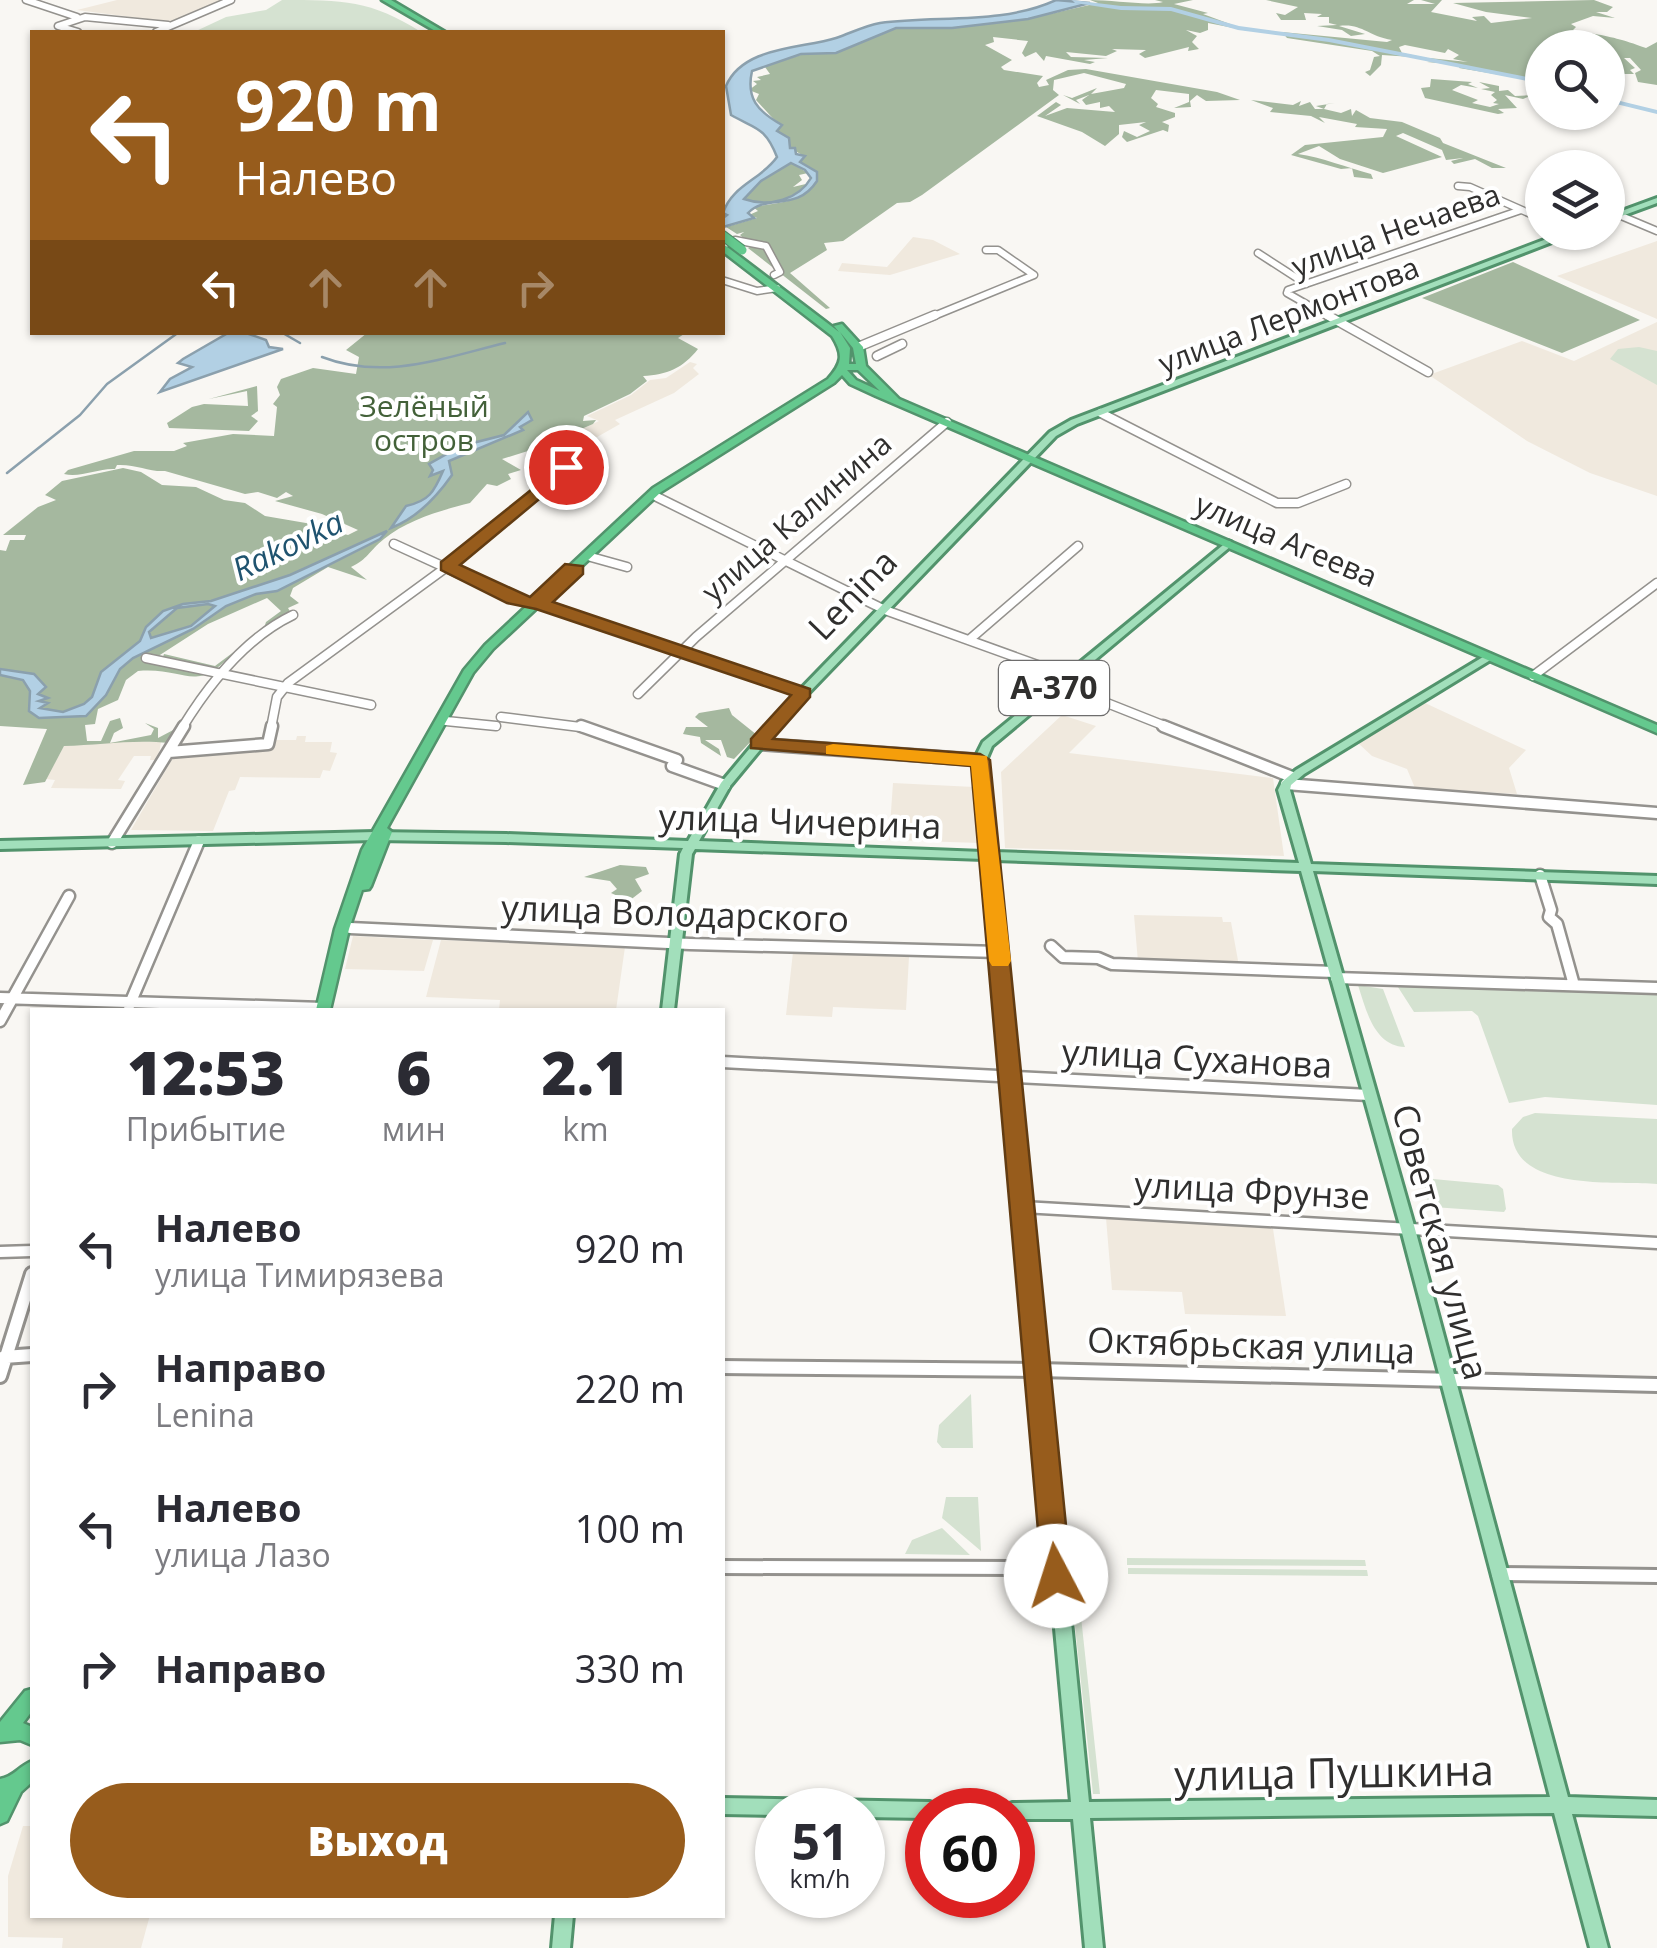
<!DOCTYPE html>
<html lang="ru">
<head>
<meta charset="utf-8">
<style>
	body { margin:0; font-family:"Open Sans",sans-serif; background:#f2f2f3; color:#2b2b33; height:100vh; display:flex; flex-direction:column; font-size:38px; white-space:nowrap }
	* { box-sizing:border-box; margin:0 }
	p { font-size:32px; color:#7c7c81 }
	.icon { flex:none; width:55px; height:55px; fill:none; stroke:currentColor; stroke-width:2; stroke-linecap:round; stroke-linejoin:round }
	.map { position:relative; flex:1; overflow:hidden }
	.panel { position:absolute; left:30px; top:1008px; width:695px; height:910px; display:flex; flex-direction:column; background:#fff; border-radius:0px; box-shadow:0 2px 8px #0004 }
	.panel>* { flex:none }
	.hud { position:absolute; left:30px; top:30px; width:695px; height:305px; border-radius:0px; box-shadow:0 2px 8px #0004; background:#975c1c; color:#fff; overflow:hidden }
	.buttons { position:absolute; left:1525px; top:30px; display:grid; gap:20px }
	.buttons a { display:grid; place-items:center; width:100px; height:100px; border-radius:50%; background:#fff; box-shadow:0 2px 8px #0004; font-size:50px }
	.speed { position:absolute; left:755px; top:1788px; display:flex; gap:20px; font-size:50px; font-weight:700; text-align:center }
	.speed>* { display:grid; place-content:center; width:130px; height:130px; border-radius:50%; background:#fff; box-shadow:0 2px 8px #0004; line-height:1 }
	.speed small { font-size:25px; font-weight:400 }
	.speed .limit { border:15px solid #d22; background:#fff; color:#111 }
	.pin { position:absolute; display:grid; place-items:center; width:85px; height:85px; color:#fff; margin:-42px; border:5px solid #fff; border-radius:50%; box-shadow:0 2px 10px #0007 }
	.me { position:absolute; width:110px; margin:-55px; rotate:355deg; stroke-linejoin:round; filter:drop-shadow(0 0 8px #0008) }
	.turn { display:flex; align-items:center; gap:35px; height:210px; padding:0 40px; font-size:45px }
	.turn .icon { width:130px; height:130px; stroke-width:2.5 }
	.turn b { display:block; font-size:70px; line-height:85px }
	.lanes { display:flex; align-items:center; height:95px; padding:0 40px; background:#0003; justify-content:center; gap:50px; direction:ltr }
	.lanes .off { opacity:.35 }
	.eta { display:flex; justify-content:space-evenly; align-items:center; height:170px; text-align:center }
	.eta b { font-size:60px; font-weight:800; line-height:70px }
	.cta { display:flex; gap:20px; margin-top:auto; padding:20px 40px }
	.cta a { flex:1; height:115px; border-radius:60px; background:#975c1c; color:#fff; font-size:40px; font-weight:800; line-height:115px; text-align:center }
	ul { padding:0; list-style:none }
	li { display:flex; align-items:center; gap:30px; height:140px; padding:0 40px }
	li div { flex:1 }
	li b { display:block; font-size:38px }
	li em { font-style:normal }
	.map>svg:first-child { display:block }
	.built { fill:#f0e9de }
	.green { fill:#d5e2d1 }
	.forest { fill:#a5b89f }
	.water { fill:#b2d0e4; stroke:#8ba0ad; stroke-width:2.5; fill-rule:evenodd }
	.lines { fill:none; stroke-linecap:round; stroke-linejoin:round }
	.stream { stroke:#8ba0ad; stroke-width:2.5 }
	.river { fill:#b2d0e4; fill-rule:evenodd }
	.minor-far3-casing { stroke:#94928e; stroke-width:9 }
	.minor-far2-casing { stroke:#94928e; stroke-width:11 }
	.minor-far1-casing { stroke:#94928e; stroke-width:15 }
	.minor-casing { stroke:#94928e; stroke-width:18 }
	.major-casing { stroke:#52936c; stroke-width:6 }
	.highway-casing { stroke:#52936c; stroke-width:5 }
	.minor-far3 { stroke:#fff; stroke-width:6 }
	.minor-far2 { stroke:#fff; stroke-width:8 }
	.minor-far1 { stroke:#fff; stroke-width:10 }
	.minor { stroke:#fff; stroke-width:12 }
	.major { fill:#a2dfbb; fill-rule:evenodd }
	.highway { fill:#64c98e; fill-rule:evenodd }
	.highway-bridge-casing { stroke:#52936c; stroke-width:11; stroke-linecap:butt }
	.highway-bridge { stroke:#64c98e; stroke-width:9 }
	.route { fill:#975c1c; stroke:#623c12; stroke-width:2.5 }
	.slow { fill:#f59e0b }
	.labels { text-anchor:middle; stroke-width:8; stroke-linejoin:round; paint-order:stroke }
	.far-street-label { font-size:30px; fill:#302f2e; stroke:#fff }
	.far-park-label { font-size:30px; fill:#436139; stroke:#fff }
	.far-water-label { font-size:32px; font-style:italic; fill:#1f536f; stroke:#fff }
	.shield { fill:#fff; stroke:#6e6d6d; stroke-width:2.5 }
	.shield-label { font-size:32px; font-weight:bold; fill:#302f2e }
	.street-label { font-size:35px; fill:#302f2e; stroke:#fff }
	.near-street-label { font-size:42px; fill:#302f2e; stroke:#fff }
</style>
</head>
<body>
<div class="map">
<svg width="1657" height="1948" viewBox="0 0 1657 1948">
	<rect width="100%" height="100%" fill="#f9f7f3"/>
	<!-- built -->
	<path class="built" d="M117 0H227L169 22 77 10Z
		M913 237 933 240 960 254 890 275 838 271 842 263 887 267Z
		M1657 241V319L1557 276Z
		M1657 322V496L1590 473 1527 441 1429 375 1522 341 1574 361Z
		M690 362 697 364 693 368 699 374 674 393 615 420 620 424 583 445 566 437 599 421 587 416 631 395 650 380 666 378Z
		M1425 703 1526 750 1509 768 1517 794 1415 788 1407 769 1372 756 1358 743Z
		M1062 715 1096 726 1069 753 1273 778 1284 856 1005 848 1001 772Z
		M297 736H306L305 742H332L330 752 337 753 330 771 323 770 320 778 240 777 235 790 229 791 213 831 131 830 174 756 264 750 277 740H296Z
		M133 741 161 742 158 760H150L151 756H134L118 780 125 781 121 789 51 788 55 780 46 779 64 746Z
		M893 783 974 787 980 843 889 840Z
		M1134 915 1222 917 1223 922H1231L1239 966 1138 962Z
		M353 936 433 940 424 971 345 969Z
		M441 940 625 947 616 1010H499L500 1000 426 997Z
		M793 952 909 957 906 1010 833 1007 832 1017 786 1015Z
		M1106 1218 1272 1222 1286 1316 1185 1314 1182 1292 1112 1290Z
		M23 1826H32V1915H150L141 1948H62L63 1938 8 1937V1876Z"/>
	<!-- green -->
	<path class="green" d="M282 0C343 0 371 0 421 32H194L226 17 266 10Z
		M1639 347 1657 351V385L1610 359 1618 349Z
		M1396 984 1657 993V1105L1545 1097 1509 1103 1478 1016 1472 1011 1414 1012Z
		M1358 985 1383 989 1405 1047C1374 1046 1366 1010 1358 985Z
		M1535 1113 1657 1119V1184C1613 1181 1510 1192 1512 1129L1523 1117Z
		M1433 1179 1498 1185 1503 1189 1506 1209 1504 1212 1433 1207 1427 1200 1425 1185Z
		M971 1394 973 1448H942L937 1442 939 1425Z
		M946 1497H978L981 1551 942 1518Z
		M942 1528 970 1555 905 1554 912 1540Z
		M1127 1558 1365 1560 1366 1566 1127 1565Z
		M1128 1568 1367 1570 1368 1576 1128 1574Z
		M1072 1598H1079L1100 1794H1093Z"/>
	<!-- forest -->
	<path class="forest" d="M1090 0C1113 0 1148 6 1163 2L1155 0H1193L1174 4 1208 13 1203 14 1249 31 1208 23V30L1200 33 1186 30 1197 36 1192 42 1199 49 1188 51 1189 47 1145 58 1139 54 1146 50 1112 49 1117 51 1106 56 1066 52 1071 57 1108 58 1084 60 1095 62 1090 64 1046 56 1044 61 1036 52 1025 57 1022 53 1028 41 993 37 994 42 985 45 1012 60 1001 67 1004 70 1043 76 1037 83 1039 87 1049 85 1046 80 1068 70 1086 69 1217 92 1240 100 1206 101 1197 95 1190 101 1191 107 1174 108 1189 102V94L1156 90 1151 98 1158 104 1156 107 1175 113V117L1162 122 1169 125 1168 132 1163 130 1127 142 1122 137 1124 131 1137 137 1150 131 1139 125 1146 122 1119 125V134L1105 146 1082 132 1037 116 1056 102 1061 105 1045 116 1067 108 1115 112 1109 106 1100 108V102L1086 105 1082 100 1089 95 1076 100 1080 104 1063 95 1072 98 1097 88 1091 94 1124 88 1126 84 1084 73 1054 80 1053 90 1059 95 922 195 910 202 897 203 843 241 824 243 827 250 790 273 830 308 826 309 748 248 752 246 740 235 744 232 737 234 726 227 757 218 749 215 758 211 753 207C775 203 818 202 816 172L799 162 804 156 790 148 789 139 776 130 778 124 756 100 759 94 749 90 757 84 753 81 761 80 757 77 770 74 765 67 754 70 807 53H836L896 28H952L1028 19 1098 3Z
		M1266 0H1414L1407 4H1435L1421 0H1442L1431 12 1477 21 1472 17 1484 16 1491 23 1532 18 1486 12 1453 3 1594 0 1613 7 1607 12H1596L1615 18 1593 16 1571 24 1576 27 1573 30 1589 37 1590 33C1612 37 1621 39 1646 48L1657 42V85L1638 82 1635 73 1641 70 1630 58H1624L1635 68 1630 70 1634 74H1608V48H1542V78L1531 80 1459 68 1461 65 1427 62 1433 61 1429 58 1468 62 1453 59 1459 55 1448 49 1445 53 1405 45 1399 47 1402 53 1427 58 1382 55 1381 65 1370 76 1365 72 1370 70 1374 57 1380 56 1372 51 1287 38 1282 32 1387 42 1392 40C1367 36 1362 23 1339 26L1365 34 1351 36 1342 30 1317 26 1337 25 1329 23V17H1317L1322 14 1304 13 1306 20H1281L1276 13 1285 15 1298 7Z
		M1431 79 1472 82 1468 84 1478 88 1461 85 1452 90 1478 100 1472 103 1490 107 1499 104 1493 103 1497 100 1491 95 1495 92 1481 89 1490 88 1479 82 1499 86V91L1508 90 1515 96 1533 95 1523 99 1505 95 1517 108 1498 109 1504 113 1498 114 1425 98 1421 88 1430 87Z
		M1251 100 1293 105 1301 101 1299 106 1310 102 1315 109H1324L1316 106 1335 103 1327 104 1324 109 1341 113 1351 109 1352 116 1356 110 1370 118 1402 122 1440 138 1443 143 1506 168H1492L1475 159 1454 164 1451 161 1463 158 1446 160 1442 150 1403 133 1396 136 1442 157 1383 173 1340 159 1319 146 1298 154C1321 157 1348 168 1371 174L1373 179 1354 177 1352 168 1341 169 1291 155 1305 145 1383 137 1387 129 1355 127 1357 124 1319 117 1325 123 1311 116 1270 112 1273 108Z
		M791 163 808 173 799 175 802 180 793 187 810 183C792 197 771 211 744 199L761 181Z
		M1513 262 1640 320 1562 353 1422 298Z
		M687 332 678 338 698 349C683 368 667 375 643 376L647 381 630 394 584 416 583 421 596 420 593 424 556 440 541 437 529 447 531 450 502 459 521 470 508 474 511 479 497 486 487 484 470 503C442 510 407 520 384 539 369 551 368 559 351 567L367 580 328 567 293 588 290 596 299 603 288 608 291 613 263 631 266 622 281 611 267 598 208 624 149 662H161L164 654 215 666 235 651C194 696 189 667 138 671L126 680 118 700 98 709 95 724 85 725 87 741H101L110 721 120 718 123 728 114 733 110 743 151 735 154 729 145 723 158 728V738L177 728 169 743C134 739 99 745 64 746L45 782 23 785 47 729 0 726V550L6 551 10 540H24L26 535H3L38 507 56 500 45 495 62 481 123 468 141 472 162 485 196 487 224 500 245 503 265 516 341 529 340 533 348 535 358 530 322 514 275 501 293 496 286 492 277 498 258 492 245 494 165 471C149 472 136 464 117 465L115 469C98 468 81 478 64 474L68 470 134 451H174L187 446 183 443 233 434 274 436 277 407 273 404 280 395 277 387 281 379 313 368 356 374 359 357 346 350 367 333Z
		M257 386 258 411 251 416 258 421 249 431 169 428 167 423 192 407 204 404 248 406 247 391 209 399Z
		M729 708 732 715 757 735 734 759 727 757 721 740H705L719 749 721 756 701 743 700 737 683 734 686 727H708L695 717 699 713Z
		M620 865 646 867 649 874 635 879 642 891 629 901 611 893 617 889 610 881 584 877Z"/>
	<!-- water -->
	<path class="water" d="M1056 0 1090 3 1028 19 952 28H896L836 53 801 54 752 71C746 98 757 111 782 125L777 131 789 138 790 148H795L796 154 805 156 800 162 817 172V181C796 213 767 193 748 213L754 218 723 227V218L727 215 723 213C732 185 761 180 777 157 765 126 755 129 731 115L726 86C743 46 801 49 836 38 851 33 864 26 880 23 937 15 1002 25 1056 0ZM791 163 805 170 811 178C799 199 770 208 744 199L761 181Z
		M228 333H246L266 340 269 347 283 349 160 392 170 379 192 367 178 363 183 359Z
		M528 412 532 420 520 427 523 430 449 461 452 475C438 495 417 518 391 528L406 506C429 501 434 492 443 471L430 476 433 470 429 464 461 446 504 435Z
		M387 531 380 539 277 591 256 594 226 606 193 629 133 658 120 669 106 695 86 716 39 718 29 711 30 691 23 680 0 675V669L34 674 46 687 38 694 48 698 39 701 48 703 40 708 63 712 84 704 92 697 101 672 140 641 146 627 163 611 183 604 211 601 290 575ZM208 604 215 606 191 626 151 638 149 632 177 608Z"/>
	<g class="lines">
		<!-- stream -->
		<path class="stream" d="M281 332 300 343
			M322 357C384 381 443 358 505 343
			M7 473 80 415 107 384 179 332"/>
		<!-- river -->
		<path class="river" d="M1072 0 1121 6 1171 7 1239 26 1329 38 1542 80V84L1329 42 1238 30 1171 11 1121 10 1075 3Z
			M1608 98 1657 110V114L1608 102Z"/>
		<!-- minor-far3 casing -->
		<g class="minor-far3-casing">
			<path id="minor-far3" d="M26 0 77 17
				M78 32 58 26 85 17 168 25
				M156 32 231 0
				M1458 186 1470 187 1542 219
				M1619 215 1657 231
				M723 245 735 240 766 246 780 272 774 275
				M1258 253 1306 284
				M722 280 757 291 777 288
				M929 318 1034 275 998 250H986
				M1331 318 1287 293 1288 290 1521 210"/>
		</g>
		<!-- minor-far2 casing -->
		<g class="minor-far2-casing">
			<path id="minor-far2" d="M1327 315 1428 372
				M858 347 935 315
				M877 356 902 344
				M1101 413 1277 503H1298L1346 484
				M657 497 885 610 1068 676
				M394 544 514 599 534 603
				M591 557 627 567
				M540 604 803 693
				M969 640 1078 546
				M146 658 371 705
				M1533 676 1657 583
				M1059 684 1170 728
				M638 694 696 637 947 422
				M501 717 588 728
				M446 721 496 726
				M182 728C209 684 245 638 293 615
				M271 728 277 697 288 683 448 566 566 467"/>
		</g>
		<!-- minor-far1 casing -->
		<g class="minor-far1-casing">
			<path id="minor-far1" d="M581 726 677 760
				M1163 726 1292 777
				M758 744 980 760
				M169 752 268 744 272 726
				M672 766 725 785
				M1286 784 1657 813
				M112 843 184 726
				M1540 875 1551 910 1549 917 1557 924 1574 985
				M350 928 690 944 999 952
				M1051 946 1063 957 1098 958 1112 964 1335 972
				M1336 978 1657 988
				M0 998 323 1008
				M129 1006 199 841
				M0 1021 69 896
				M722 1062 1369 1095
				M1023 1207 1657 1243
				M0 1252 32 1251"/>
		</g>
		<!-- minor casing -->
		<g class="minor-casing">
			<path id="minor" d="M4 1357 32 1355
				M722 1367 1038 1370 1657 1385
				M0 1376 32 1274
				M722 1567 1056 1568
				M1498 1574 1657 1576"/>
		</g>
		<!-- major casing -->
		<g class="major-casing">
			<path id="major" d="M1657 198V203L1608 221V216Z
				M1565 232H1578L1077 424 1056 436 798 704 730 786 699 841 983 852 974 760 983 742 1228 541 1231 542V546L992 746 986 760 995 852 1299 863 1278 790 1282 782 1296 770 1488 654 1492 655V659L1304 774 1291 785 1290 790 1311 864 1657 876V884L1313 871 1415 1229 1568 1797 1657 1800V1816L1572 1814 1608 1948H1590L1554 1813 1090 1818 1103 1948H1085L1073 1819H1012V1810H1004L1006 1805 1012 1803 1071 1802 984 859 695 849 692 854 674 1010H662L680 854 683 848 506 842 375 840 0 849V841L375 832 506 834 688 841 721 783 790 700 1050 432 1071 420ZM995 860 1301 871 1401 1229 1550 1797 1089 1802Z
				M722 1798 930 1802 936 1804 939 1810H928V1818L862 1817V1810H778V1815L722 1814Z
				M555 1915H573L570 1948H552Z"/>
		</g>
		<!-- highway casing -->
		<g class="highway-casing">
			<path id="highway" d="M382 0H391L445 32H437Z
				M722 243 839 332 834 326 842 324 863 347 866 366 899 399 1657 725V733L876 396 850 384 842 375 834 383 661 492 493 649 473 673 387 828 392 832 371 886 369 889 362 890 349 929 330 1010H316L335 929 362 850 464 670 485 645 653 488 828 379C842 363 844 355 832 336L722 251ZM840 332 853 348 856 364H849L850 348ZM847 370H858L880 391 856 380Z
				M32 1689V1711L23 1723 32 1727V1745L20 1740 0 1742V1722L25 1691Z
				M32 1761V1782L21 1792 7 1821 0 1824V1779C14 1777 19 1766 32 1761Z"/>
		</g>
		<!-- minor-far3 -->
		<use href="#minor-far3" class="minor-far3"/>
		<!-- minor-far2 -->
		<use href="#minor-far2" class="minor-far2"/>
		<!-- minor-far1 -->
		<use href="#minor-far1" class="minor-far1"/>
		<!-- minor -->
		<use href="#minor" class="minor"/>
		<!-- major -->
		<use href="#major" class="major"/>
		<!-- highway -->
		<use href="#highway" class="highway"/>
		<!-- highway-bridge casing -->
		<g class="highway-bridge-casing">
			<path id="highway-bridge" d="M722 235 742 250"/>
		</g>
		<!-- highway-bridge -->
		<use href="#highway-bridge" class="highway-bridge"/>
	</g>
	<!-- route -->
	<path class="route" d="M566 462 573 464V471L460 565 530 597 565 564 583 566V574L553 602 810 689V697L773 739 980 754 990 760 1071 1576 1067 1585 1056 1588 1046 1585 1042 1576 971 766 751 748V739L791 695 536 609 507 603 441 570V562Z"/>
	<!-- slow -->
	<path class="slow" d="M833 744 987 756 1011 961 1008 966H992L989 961 971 766 826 754V746Z"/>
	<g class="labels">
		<!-- far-street labels -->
		<g class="far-street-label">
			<text transform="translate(1396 231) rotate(-20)" y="10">улица Нечаева</text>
			<text transform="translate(1289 316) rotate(-21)" y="10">улица Лермонтова</text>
			<text transform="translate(797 518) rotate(-41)" y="10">улица Калинина</text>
			<text transform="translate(1286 541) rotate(23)" y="10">улица Агеева</text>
		</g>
		<!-- far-park labels -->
		<g class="far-park-label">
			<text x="424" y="417">Зелёный<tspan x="424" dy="34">остров</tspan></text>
		</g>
		<!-- far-water labels -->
		<g class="far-water-label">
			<text transform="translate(288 546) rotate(-26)" y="11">Rakovka</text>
		</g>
		<!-- shield labels -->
		<rect class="shield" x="999" y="661" width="110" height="54" rx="8"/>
		<g class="shield-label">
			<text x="1054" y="699">А-370</text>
		</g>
		<!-- street labels -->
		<g class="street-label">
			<text transform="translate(853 595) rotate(-46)" y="12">Lenina</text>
			<text transform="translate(800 822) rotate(2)" y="12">улица Чичерина</text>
			<text transform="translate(675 914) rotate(2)" y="12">улица Володарского</text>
			<text transform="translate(1197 1059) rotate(3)" y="12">улица Суханова</text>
			<text transform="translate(1252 1191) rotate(3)" y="12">улица Фрунзе</text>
			<text transform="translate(1440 1242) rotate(75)" y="12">Советская улица</text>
			<text transform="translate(1251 1346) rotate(2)" y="12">Октябрьская улица</text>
		</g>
		<!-- near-street labels -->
		<g class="near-street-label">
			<text transform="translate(1334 1773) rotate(-1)" y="15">улица Пушкина</text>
		</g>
	</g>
</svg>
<div class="buttons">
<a><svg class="icon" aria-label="search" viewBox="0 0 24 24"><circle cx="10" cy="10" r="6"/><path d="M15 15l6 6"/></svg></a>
<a><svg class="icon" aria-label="layers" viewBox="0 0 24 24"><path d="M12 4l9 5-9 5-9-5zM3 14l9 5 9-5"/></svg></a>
</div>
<div class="speed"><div>51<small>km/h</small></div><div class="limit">60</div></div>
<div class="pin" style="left:566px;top:467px;background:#d93025"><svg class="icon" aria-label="arrive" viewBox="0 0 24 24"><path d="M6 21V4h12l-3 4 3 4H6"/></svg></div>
<svg class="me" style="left:1056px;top:1576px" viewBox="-20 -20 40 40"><circle r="19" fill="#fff"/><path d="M0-13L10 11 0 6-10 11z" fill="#975c1c"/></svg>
<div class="hud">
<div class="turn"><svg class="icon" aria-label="left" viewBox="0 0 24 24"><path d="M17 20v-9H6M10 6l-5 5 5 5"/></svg><div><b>920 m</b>Налево</div></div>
<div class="lanes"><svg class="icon" aria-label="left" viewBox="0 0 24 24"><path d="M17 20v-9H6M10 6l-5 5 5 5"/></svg><svg class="icon off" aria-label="ahead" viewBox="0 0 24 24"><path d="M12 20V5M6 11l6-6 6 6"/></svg><svg class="icon off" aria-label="ahead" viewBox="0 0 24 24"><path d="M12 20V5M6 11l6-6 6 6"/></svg><svg class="icon off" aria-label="right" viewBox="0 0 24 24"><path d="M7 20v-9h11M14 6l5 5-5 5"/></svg></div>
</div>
<section class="panel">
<div class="eta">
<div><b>12:53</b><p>Прибытие</p></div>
<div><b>6</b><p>мин</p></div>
<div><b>2.1</b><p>km</p></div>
</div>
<ul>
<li><svg class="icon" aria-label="left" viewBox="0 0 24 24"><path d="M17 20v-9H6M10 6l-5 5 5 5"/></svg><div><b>Налево</b><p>улица Тимирязева</p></div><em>920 m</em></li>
<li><svg class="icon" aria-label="right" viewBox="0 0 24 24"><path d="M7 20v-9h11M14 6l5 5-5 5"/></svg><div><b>Направо</b><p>Lenina</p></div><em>220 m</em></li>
<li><svg class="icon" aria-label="left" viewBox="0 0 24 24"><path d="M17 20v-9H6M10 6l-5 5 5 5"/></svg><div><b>Налево</b><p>улица Лазо</p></div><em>100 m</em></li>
<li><svg class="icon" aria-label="right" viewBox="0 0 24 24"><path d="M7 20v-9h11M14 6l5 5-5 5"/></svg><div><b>Направо</b></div><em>330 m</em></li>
</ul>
<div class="cta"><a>Выход</a></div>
</section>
</div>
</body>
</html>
